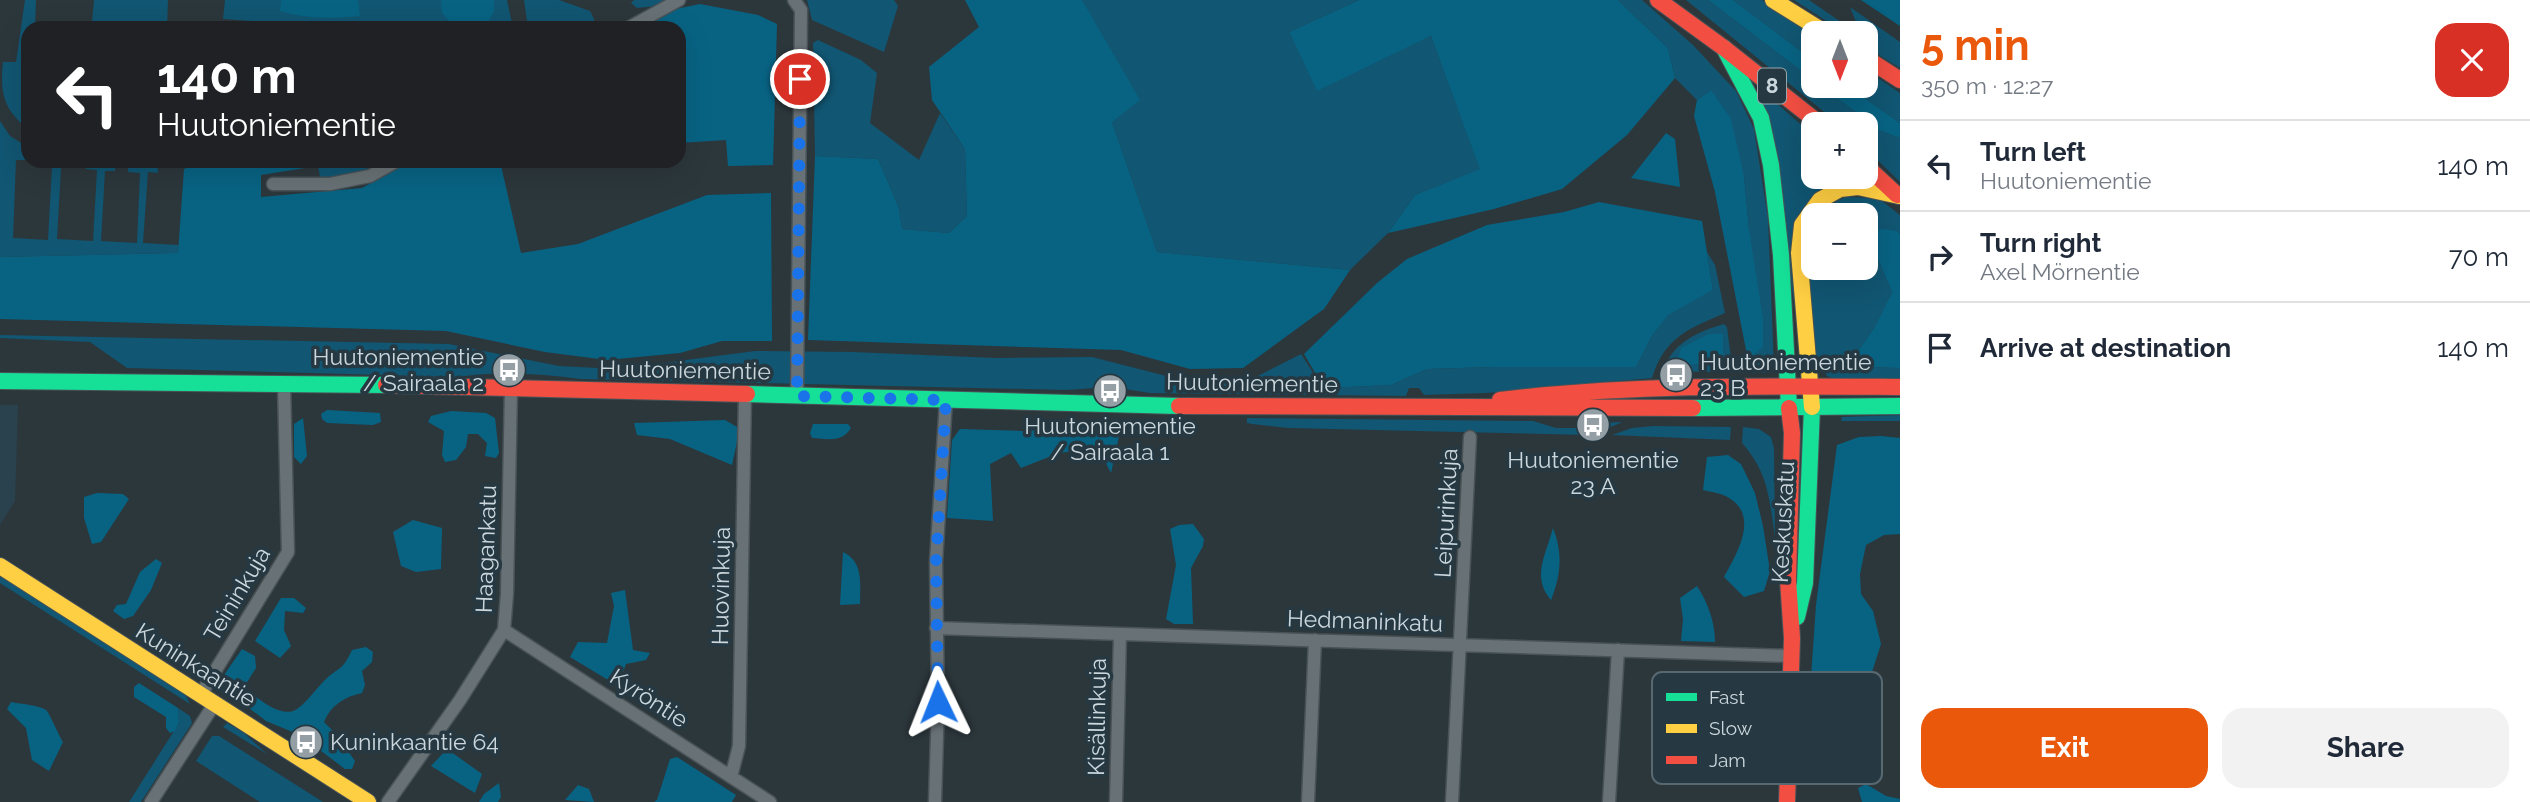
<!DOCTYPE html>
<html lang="en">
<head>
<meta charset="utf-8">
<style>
	body { margin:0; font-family:Raleway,sans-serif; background:#f2f2f3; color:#1f2937; height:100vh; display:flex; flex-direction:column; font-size:26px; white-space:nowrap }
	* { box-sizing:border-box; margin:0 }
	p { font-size:23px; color:#747a83 }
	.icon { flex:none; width:38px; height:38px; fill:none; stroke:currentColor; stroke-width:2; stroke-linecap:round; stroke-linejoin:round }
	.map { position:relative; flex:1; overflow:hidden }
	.side { display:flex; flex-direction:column; background:#fff; width:630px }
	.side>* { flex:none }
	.top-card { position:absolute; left:21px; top:21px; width:665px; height:147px; border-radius:21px; box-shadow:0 7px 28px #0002; background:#202124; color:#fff; overflow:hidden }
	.needle { width:46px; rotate:180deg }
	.tools { position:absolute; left:1801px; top:21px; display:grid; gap:14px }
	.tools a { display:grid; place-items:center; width:77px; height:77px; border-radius:14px; background:#fff; box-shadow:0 7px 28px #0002; font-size:35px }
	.pin { position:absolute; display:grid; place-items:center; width:60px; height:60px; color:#fff; margin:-30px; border:4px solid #fff; border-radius:50%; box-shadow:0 2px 7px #0007 }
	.me { position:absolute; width:77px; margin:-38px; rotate:358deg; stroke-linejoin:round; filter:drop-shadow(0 0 5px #0008) }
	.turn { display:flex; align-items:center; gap:24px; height:147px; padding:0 21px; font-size:32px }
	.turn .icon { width:91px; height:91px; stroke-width:2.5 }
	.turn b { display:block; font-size:49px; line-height:60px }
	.round { display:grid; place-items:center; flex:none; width:74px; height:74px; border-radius:21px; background:#f2f2f3 }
	.headline { display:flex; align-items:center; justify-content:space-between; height:119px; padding:0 21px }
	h1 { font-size:42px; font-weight:700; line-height:52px; color:#ea580c }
	.cta { display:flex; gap:14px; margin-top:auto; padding:14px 21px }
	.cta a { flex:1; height:80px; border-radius:21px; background:#ea580c; color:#fff; font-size:28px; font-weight:700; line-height:80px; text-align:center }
	.cta a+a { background:#f2f2f3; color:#1f2937 }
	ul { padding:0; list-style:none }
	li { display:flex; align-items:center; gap:21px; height:91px; padding:0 21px; border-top:2px solid #e0e1e3 }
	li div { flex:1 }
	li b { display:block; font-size:26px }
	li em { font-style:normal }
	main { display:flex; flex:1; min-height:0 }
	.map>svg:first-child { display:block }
	.built { fill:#29424e }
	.green { fill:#115672; fill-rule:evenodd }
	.forest { fill:#086383 }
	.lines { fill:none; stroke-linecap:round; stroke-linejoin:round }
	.street-casing { stroke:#495357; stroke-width:15 }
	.fast-casing { stroke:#495357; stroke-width:18 }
	.slow-casing { stroke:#495357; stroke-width:18 }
	.jam-casing { stroke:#495357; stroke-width:18 }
	.street { stroke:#687175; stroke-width:12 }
	.fast { stroke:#16e098; stroke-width:16 }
	.slow { stroke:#ffcf43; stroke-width:16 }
	.jam { stroke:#f24e42; stroke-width:16 }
	.route { stroke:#1a73e8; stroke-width:12; stroke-dasharray:0 21.6 }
	.labels { text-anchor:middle; stroke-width:7; stroke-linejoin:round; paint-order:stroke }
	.shield { fill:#263942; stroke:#9aa8ae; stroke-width:2 }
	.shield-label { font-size:21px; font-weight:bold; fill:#cbd7dd }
	.poi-label { font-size:23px; fill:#cbd7dd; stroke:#263942; text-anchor:start }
	.street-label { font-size:23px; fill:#cbd7dd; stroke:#263942 }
	.key { fill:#263942; stroke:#586870; stroke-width:2 }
	.key-label { font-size:19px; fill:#cbd7dd }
</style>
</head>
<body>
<main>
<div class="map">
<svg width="1900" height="802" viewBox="0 0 1900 802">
	<rect width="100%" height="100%" fill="#2c373c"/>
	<!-- built -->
	<path class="built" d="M0 405H18L15 501 0 525Z"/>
	<!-- green -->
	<path class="green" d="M25 0H36L35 28H28V129C3 109 0 92 3 62H16Z
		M94 0H168L167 28 92 22Z
		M225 0H507L513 28H358L223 19Z
		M524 0H559L590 11 594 19V28H528Z
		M634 0H665L657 6 637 8 631 3Z
		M807 0H894L898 6 884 52 812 20Z
		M1082 0H1359L1289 32 1317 90 1431 36 1481 169 1415 195 1388 233 1350 270 1157 252 1112 122Z
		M1618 0H1642L1693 45 1736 91 1754 129 1768 218 1774 367 1766 373 1664 371C1670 344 1699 331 1724 324L1727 327 1732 366 1742 365 1747 355 1752 356 1749 229 1744 176 1711 90 1697 100 1675 78 1668 48ZM1708 334H1723L1675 365 1681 349Z
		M1686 0H1708L1813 80V86H1821L1881 131 1900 138V182L1866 149V124H1839Z
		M1733 0H1762L1813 35V60Z
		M1794 0H1809L1857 33H1845Z
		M1850 7 1900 42V68L1866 47V40L1872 44 1874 43 1856 22Z
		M818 40 861 60 877 73 870 123 919 160 940 113 965 149 967 216 949 233 902 229 899 208 878 159 815 156 813 43Z
		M1866 70 1900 93V123L1847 86H1866Z
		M1757 86 1813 135V177H1861L1810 199 1802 348Z
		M0 121 10 136 28 147V160H16L13 238 48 240 52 167 41 165V161L73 162V168H61L57 239 93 241 97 170 86 169V163L115 165V171H105L101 241 137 243 140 173 128 172V168L133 164 157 161 158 173 148 172 143 243 179 245 178 253 0 257Z
		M317 161H384C363 172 344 177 320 177Z
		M1845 197 1878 198 1900 215V234L1897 231 1870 248 1878 259 1892 292 1874 328 1858 351 1865 367 1900 368V382L1837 380 1827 376 1816 361 1807 238 1813 226V268H1866V215H1819L1824 208Z
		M1707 252 1715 265 1725 313C1688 329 1665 337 1652 378L1486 393 1424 395 1419 388H1409L1406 396 1150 393 1111 387 1066 390 581 379C538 373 499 371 456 377L127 368 90 342 0 338V335L449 344 559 366 617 369 755 351 853 352 995 358 1092 357 1182 380 1252 379 1301 354 1323 388 1391 385 1427 369 1492 367H1636L1652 336 1668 314 1713 290Z
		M1900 415V421H1841L1842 417Z
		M1247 418 1533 421 1556 428H1597L1602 423 1623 422 1590 435 1288 428 1252 424 1247 423Z
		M1653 426 1731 427 1730 440 1612 435 1632 428Z
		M1743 427 1759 429 1771 437 1774 448 1775 537C1769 498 1769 474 1742 443Z
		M0 577 8 580 185 694 190 704 0 583Z
		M178 708 190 716 192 723 141 802H129L179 723Z
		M227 723 244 733 267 754 223 727Z
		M212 736H219L323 802H260L196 761Z"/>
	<!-- forest -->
	<path class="forest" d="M281 0H358L360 16C333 19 306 19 280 11Z
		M441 0H494V11L486 26H454L442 13Z
		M965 0H1082L1140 100 1112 122 1157 252 1350 270 1324 309 1243 368 1190 369 1121 350 808 340 815 156 878 159 899 208 902 229 949 233 967 216 965 149 932 100 929 67 979 27Z
		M1359 0H1618L1668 48 1675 78 1627 135 1562 189 1494 209 1388 233 1415 195 1480 169 1431 36 1317 91 1289 32Z
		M1708 0H1733L1813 60V80Z
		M1861 0H1900V26Z
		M700 4 758 15 777 24 773 165 728 166 726 140 679 143V28H643L676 9Z
		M1821 86H1847L1900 123V138L1881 131Z
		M1711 90 1731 119 1744 176 1749 229 1763 319V347L1752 356 1747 355 1715 192 1694 116 1697 100Z
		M1666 133 1675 139 1680 187 1631 178Z
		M204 161H304L305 168 261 175V197L362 188 411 161H500L521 253 578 244 707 195 771 193 772 341H722L680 353 607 360 545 352 446 331 0 319V257L178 253 184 169Z
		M1599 202 1702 221 1713 290 1668 315 1652 336 1636 367H1492L1427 369 1391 385 1324 388 1304 354 1377 283 1407 259 1487 225 1564 212Z
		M1882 229 1897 231 1900 234V368L1865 367 1858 351 1874 328 1892 292 1878 259 1870 248 1872 235Z
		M1708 334H1723V363L1675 365 1681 348Z
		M327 410 380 413 381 422 373 425 327 423 322 419 321 414Z
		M451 411 486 413 495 418 499 453 496 458 485 456 487 443 478 434H468L466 447 456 460 445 462 442 455 444 431 428 422 431 416Z
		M303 418 307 456 301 464 294 457V424Z
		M725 420 737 427 738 437 732 465 670 439 637 435 634 423Z
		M813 424H848L851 428C842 443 828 439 812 438L810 433Z
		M1101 427 1118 429 1119 436 1111 473 1098 448 1059 453 1021 468 1011 453 990 464 993 521 947 518 952 440 960 429 1023 431Z
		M1881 436 1900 438V534L1884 535 1866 545 1860 574 1861 594 1873 611 1881 644 1872 672 1850 673 1830 713 1813 709 1810 691 1816 605 1837 445 1859 437Z
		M1728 455 1741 464 1755 493 1763 526 1770 571 1764 591 1744 597 1724 577C1736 555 1760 516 1729 498 1722 493 1711 492 1703 490L1707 457Z
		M97 493 123 494 129 499 101 542 92 544 84 518V497Z
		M413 520 442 528 441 569 416 572 401 566 393 532Z
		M1193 524 1204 539 1203 546 1191 568 1193 624H1174L1166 619 1176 565 1170 529 1179 525Z
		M1553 528C1563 553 1561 575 1551 600 1531 577 1546 555 1553 528Z
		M843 552C864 562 860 584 860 604L840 605Z
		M156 559 162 563 151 590 133 616 124 619 113 611 117 605 126 604 140 572Z
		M1697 586C1708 603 1715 622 1715 642L1681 641 1683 619 1680 598Z
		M625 590 633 650 650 653 646 660 626 664 618 686 570 657 578 642 607 643 614 606 611 593Z
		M281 598H294L306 608 303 613 285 611 284 630 291 646 280 658 255 641Z
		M366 647 373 652 372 662 362 671 365 685 362 693C344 697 331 705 324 722L336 734 355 761 352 769H345L300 735 266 721 224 689V675L242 649 255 656 256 668 244 687C255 696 281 720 297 709 307 702 315 690 324 681 339 666 342 672 352 650Z
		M139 683 178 708 179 722 175 731 170 733 166 728V717L134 697V687Z
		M11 702C21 704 38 705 46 710 49 712 59 736 63 742L49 771 32 760 26 728 7 709Z
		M447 749 482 774 475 793 431 766Z
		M677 757 736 795 732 802H654L657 800 670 759Z
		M499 783 501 797 498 802H479L484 794Z
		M1866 784 1886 796 1900 799V802H1862L1858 788Z
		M578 785 589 789 594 802 565 800Z"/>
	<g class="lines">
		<!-- street casing -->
		<g class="street-casing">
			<path id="street" d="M794 0 801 10 797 396
				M628 28 679 0
				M273 184H330L370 176 397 161
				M936 628 1791 656
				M504 630 770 802
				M201 694 288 552 284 385
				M731 777 739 746 745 394
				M151 802 215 703
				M388 802 460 700 504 630 507 594 511 388
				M935 802 938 702 936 562 946 400
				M1116 802 1120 634
				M1308 802 1315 640
				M1452 802 1470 437
				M1609 802 1618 650"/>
		</g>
		<!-- fast casing -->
		<g class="fast-casing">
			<path id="fast" d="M1724 48 1761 118 1771 165 1781 255 1789 408
				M0 381 386 385
				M747 394 1179 406
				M1693 408 1900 406
				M1797 617 1805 583 1812 407"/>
		</g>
		<!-- slow casing -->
		<g class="slow-casing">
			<path id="slow" d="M1773 0 1826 33
				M1812 407 1799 253 1802 225 1820 200 1840 189 1858 187 1899 196
				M0 566 368 802"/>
		</g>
		<!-- jam casing -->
		<g class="jam-casing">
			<path id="jam" d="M1658 0 1724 48 1820 124
				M1866 58 1900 80
				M1866 166 1897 195
				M386 385 747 394
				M1500 400C1633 384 1766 386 1900 387
				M1179 406 1693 408
				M1787 802 1792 638 1788 580 1792 433 1789 408"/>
		</g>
		<!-- street -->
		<use href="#street" class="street"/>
		<!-- fast -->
		<use href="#fast" class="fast"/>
		<!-- slow -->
		<use href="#slow" class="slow"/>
		<!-- jam -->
		<use href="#jam" class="jam"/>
	</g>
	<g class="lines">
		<!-- route -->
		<path class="route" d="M800 79 797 396 946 400 936 562 938 702"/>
	</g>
	<!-- icons -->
	<defs>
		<g id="bus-disc" transform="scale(1.75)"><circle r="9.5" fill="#939fa5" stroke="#263942"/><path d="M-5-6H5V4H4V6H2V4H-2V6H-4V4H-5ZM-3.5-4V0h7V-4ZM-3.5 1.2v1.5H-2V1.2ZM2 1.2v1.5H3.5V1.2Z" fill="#fff"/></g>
	</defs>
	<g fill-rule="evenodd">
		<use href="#bus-disc" x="509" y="370"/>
		<use href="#bus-disc" x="1676" y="375"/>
		<use href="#bus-disc" x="1110" y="391"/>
		<use href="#bus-disc" x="1593" y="425"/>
		<use href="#bus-disc" x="306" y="742"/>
	</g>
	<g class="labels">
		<!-- shield labels -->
		<rect class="shield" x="1758" y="68.5" width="28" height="35" rx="5"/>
		<g class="shield-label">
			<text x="1772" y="93">8</text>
		</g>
		<!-- poi labels -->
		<g class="poi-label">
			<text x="484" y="365" text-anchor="end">Huutoniementie<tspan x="484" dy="26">/ Sairaala 2</tspan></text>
			<text x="1700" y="370">Huutoniementie<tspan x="1700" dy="26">23 B</tspan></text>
			<text x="1110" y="434" text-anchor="middle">Huutoniementie<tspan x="1110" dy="26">/ Sairaala 1</tspan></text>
			<text x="1593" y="468" text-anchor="middle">Huutoniementie<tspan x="1593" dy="26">23 A</tspan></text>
			<text x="330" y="750">Kuninkaantie 64</text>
		</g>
		<!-- street labels -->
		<g class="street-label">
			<text transform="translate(685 370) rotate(1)" y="8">Huutoniementie</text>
			<text transform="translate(1252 383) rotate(1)" y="8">Huutoniementie</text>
			<text transform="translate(1446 513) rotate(-87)" y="8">Leipurinkuja</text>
			<text transform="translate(1783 522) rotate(-87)" y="8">Keskuskatu</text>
			<text transform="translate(486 549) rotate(-88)" y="8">Haagankatu</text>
			<text transform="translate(721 586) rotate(-89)" y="8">Huovinkuja</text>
			<text transform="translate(237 594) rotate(-59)" y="8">Teininkuja</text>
			<text transform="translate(1365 621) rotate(2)" y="8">Hedmaninkatu</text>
			<text transform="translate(196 665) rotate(32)" y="8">Kuninkaantie</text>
			<text transform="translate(649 698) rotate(33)" y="8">Kyröntie</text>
			<text transform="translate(1097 717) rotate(-89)" y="8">Kisällinkuja</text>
		</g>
	</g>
	<!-- legend -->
	<rect x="1652" y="672" width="230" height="112" rx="10" class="key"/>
	<rect x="1666" y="693" width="31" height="8" fill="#16e098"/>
	<rect x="1666" y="724" width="31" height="9" fill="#ffcf43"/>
	<rect x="1666" y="756" width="31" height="8" fill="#f24e42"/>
	<g class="key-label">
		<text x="1709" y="704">Fast</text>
		<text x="1709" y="735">Slow</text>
		<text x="1709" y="767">Jam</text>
	</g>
</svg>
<div class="tools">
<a><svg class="needle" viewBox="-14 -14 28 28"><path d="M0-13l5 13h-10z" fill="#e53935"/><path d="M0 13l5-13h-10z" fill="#747a83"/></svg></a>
<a>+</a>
<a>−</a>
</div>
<div class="pin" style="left:800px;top:79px;background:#d93025"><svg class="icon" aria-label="arrive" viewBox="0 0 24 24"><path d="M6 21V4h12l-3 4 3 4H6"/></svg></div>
<svg class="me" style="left:938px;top:702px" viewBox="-20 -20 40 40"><path d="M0-17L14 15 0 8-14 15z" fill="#1a73e8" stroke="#fff" stroke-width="4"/></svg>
<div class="top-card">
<div class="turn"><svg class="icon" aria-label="left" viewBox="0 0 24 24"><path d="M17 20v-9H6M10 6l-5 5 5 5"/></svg><div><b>140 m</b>Huutoniementie</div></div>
</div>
</div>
<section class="side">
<div class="headline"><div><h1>5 min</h1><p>350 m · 12:27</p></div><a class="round" style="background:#d93025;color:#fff"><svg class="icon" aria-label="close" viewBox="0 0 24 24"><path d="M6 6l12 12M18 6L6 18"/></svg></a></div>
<ul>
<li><svg class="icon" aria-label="left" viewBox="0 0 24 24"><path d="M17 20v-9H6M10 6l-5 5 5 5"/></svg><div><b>Turn left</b><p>Huutoniementie</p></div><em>140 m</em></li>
<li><svg class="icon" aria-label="right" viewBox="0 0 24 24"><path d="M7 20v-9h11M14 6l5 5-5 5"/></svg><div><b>Turn right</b><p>Axel Mörnentie</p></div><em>70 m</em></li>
<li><svg class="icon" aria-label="arrive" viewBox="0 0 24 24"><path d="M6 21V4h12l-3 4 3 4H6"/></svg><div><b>Arrive at destination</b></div><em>140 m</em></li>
</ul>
<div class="cta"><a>Exit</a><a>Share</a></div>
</section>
</main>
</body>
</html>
